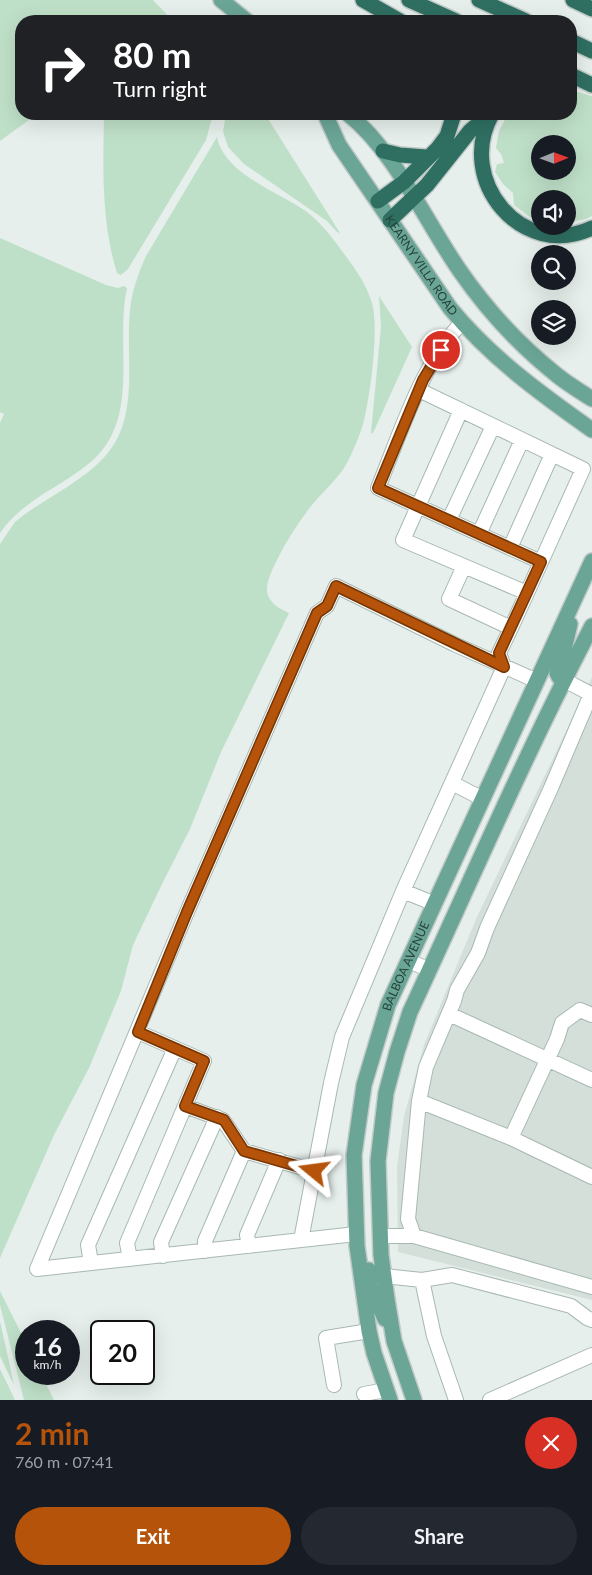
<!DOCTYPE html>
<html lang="en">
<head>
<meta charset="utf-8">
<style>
	body { margin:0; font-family:Lato,sans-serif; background:#242831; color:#f1f3f6; height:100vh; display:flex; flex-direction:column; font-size:19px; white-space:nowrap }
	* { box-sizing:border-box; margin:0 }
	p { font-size:16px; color:#9ea1a6 }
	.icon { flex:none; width:28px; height:28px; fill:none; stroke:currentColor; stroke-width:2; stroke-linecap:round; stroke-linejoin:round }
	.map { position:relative; height:1400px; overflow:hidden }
	.details { display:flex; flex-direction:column; background:#171b24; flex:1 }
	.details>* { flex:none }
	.guide { position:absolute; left:15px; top:15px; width:562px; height:105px; border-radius:20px; box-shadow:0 5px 20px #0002; background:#202124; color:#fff; overflow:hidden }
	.needle { width:32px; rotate:89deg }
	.buttons { position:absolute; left:531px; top:135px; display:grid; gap:10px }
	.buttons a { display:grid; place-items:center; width:45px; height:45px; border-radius:50%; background:#171b24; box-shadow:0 5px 20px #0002; font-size:25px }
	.speed { position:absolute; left:15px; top:1320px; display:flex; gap:10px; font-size:25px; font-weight:700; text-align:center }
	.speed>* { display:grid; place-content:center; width:65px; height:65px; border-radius:50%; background:#171b24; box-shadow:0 5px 20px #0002; line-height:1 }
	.speed small { font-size:12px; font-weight:400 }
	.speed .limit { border:2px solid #111; border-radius:8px; background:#fff; color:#111 }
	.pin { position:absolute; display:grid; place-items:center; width:42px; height:42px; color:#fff; margin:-21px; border:2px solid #fff; border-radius:50%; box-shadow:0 1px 5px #0007 }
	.me { position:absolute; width:55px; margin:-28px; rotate:286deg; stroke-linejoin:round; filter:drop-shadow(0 0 4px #0008) }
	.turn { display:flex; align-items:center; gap:18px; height:105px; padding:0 15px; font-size:22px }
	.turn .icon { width:65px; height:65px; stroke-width:2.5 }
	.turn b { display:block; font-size:35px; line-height:42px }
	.round { display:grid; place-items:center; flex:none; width:52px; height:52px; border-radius:26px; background:#242831 }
	.head { display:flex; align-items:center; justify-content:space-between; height:85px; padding:0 15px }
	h1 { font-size:30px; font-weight:700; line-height:38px; color:#b45309 }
	.action { display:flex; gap:10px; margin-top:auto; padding:10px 15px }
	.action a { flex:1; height:58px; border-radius:30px; background:#b45309; color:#fff; font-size:20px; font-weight:700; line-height:58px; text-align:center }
	.action a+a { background:#242831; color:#f1f3f6 }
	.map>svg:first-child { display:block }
	.built { fill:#d4dfda }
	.green { fill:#bfe0c8; fill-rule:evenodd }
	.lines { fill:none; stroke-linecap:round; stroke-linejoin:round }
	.minor-casing { stroke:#a8b8b2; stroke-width:16 }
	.major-casing { stroke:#c2cac8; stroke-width:18 }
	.highway-casing { stroke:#c2cac8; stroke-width:18 }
	.minor { stroke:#fff; stroke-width:14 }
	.major { stroke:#6aa596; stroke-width:15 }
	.highway { stroke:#2f6f62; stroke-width:15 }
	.route-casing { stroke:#753606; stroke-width:12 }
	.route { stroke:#b45309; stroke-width:9 }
	.labels { text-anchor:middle; stroke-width:4; stroke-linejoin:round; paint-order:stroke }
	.street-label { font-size:12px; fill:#24423a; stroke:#f7fbf9 }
</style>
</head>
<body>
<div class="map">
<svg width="592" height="1400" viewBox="0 0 592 1400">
	<rect width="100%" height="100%" fill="#e6efeb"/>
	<!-- built -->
	<path class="built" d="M592 677V1300L398 1252 397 1167 404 1116 424 1045 476 919Z"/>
	<!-- green -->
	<path class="green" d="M0 0H153L173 21H21V114H37L0 141Z
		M571 90 592 96V216L586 219 568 222V199H540V220L530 217 514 205 513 193 503 184 495 172 497 164 504 163 501 154 496 148 499 131 508 114H571ZM540 144H568V171H540Z
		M104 114H213L206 140 128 269 121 275 117 273C101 222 103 167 104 114Z
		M226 114H244L246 116 251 114H265L340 233 337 232 327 221 244 164 228 147 223 131Z
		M217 137C224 173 276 191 304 210 319 220 331 236 342 251 354 267 366 283 372 303 379 328 371 389 365 416 362 431 351 458 342 471 330 487 314 500 303 517 293 530 265 576 267 591 269 604 279 608 289 613L221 752 190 829 162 884 133 945 121 991 89 1068 54 1135 0 1258V544L15 522 25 514C51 496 87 478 107 454 140 415 125 357 130 310 132 291 138 274 146 256Z
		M0 238 106 285 118 288 124 286 127 288C114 347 143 422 87 465 57 489 23 500 0 533V423L4 414 0 412Z
		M379 296 412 347 373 433H371L381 326Z
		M0 1291 26 1343V1374H41L54 1400H24L0 1305Z
		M0 1321 14 1385 0 1356Z
		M0 1369 15 1400H0Z"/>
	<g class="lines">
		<!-- minor casing -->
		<g class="minor-casing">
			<path id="minor" d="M419 390 583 469 541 562 378 488C399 437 423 360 462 323
				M461 410 403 540 527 593 541 562
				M449 520 493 426
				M479 534 522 440
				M510 548 552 454
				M464 566 449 599 511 628 527 593
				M564 680 591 694 551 788 487 928 478 953 457 990 454 1001 426 1067 419 1101 511 1138 557 1039 562 1023 580 1010 592 1015
				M452 783 483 799
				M403 891 435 904
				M409 961 430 970
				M449 1014 592 1080
				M419 1101 408 1219 414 1236 592 1287
				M185 1106 223 1120 244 1151 314 1171
				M511 1138 592 1177
				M356 1234 37 1269 187 912 317 613 327 606 336 586 454 644 537 681
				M380 1236H414
				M301 1240 331 1083 342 1037 403 891 504 667 499 653 511 628
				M249 1246 247 1235 279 1160
				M205 1251V1241L244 1151
				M163 1256 161 1242 217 1117
				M130 1259 127 1243 204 1061 138 1032
				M91 1263 88 1245 175 1048
				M384 1276 422 1280 434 1336 456 1400
				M422 1280 452 1275 571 1306 587 1318 592 1320
				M334 1385 326 1338 369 1331
				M364 1394 386 1390
				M490 1400 592 1355"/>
		</g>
		<!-- major casing -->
		<g class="major-casing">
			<g id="major">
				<path d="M221 0 247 21"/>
				<path id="s1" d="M325 114 339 145 450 308C490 357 541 394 592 430"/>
				<path d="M348 114C394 150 426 222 460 271 487 310 520 346 558 376 568 384 581 392 592 399"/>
				<path d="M564 680 559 677 557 673 563 654 570 624"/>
				<path d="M369 1270 370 1286 385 1319"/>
				<path id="s2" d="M390 1400 374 1353 369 1331 357 1246 354 1155 364 1085 388 1005 592 561"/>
				<path d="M414 1400 394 1341 387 1299 381 1255 378 1161 386 1093 397 1052 410 1012C470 883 526 752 592 626"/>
			</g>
		</g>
		<!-- highway casing -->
		<g class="highway-casing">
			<path id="highway" d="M363 0 400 21
				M409 0 456 21
				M479 0 526 21
				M573 0 592 9
				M571 41 592 51
				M571 75 592 85
				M492 114C455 180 522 261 592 228
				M383 151 400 155 426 157
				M378 201 404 182 438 148 447 136 454 114
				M390 220 427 185 470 131 490 114"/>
		</g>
		<!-- minor -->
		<use href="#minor" class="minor"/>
		<!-- major -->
		<use href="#major" class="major"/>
		<!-- highway -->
		<use href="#highway" class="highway"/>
	</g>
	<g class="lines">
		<!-- route casing -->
		<g class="route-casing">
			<path id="route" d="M314 1171 244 1151 224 1120 185 1106 204 1061 138 1032 187 912 317 613 327 606 336 586 504 667 499 653 541 562 378 488 423 380 441 350"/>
		</g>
		<!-- route -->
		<use href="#route" class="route"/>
	</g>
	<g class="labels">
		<!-- street labels -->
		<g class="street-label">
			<text dy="4" stroke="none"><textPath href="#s1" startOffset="180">KEARNY VILLA ROAD</textPath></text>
			<text dy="4" stroke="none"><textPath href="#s2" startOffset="446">BALBOA AVENUE</textPath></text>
		</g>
	</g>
</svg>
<div class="buttons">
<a><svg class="needle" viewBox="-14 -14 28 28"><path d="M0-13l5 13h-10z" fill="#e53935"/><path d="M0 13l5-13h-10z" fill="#9ea1a6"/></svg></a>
<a><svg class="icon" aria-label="sound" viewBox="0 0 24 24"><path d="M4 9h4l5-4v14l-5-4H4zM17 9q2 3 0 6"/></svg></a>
<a><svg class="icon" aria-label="search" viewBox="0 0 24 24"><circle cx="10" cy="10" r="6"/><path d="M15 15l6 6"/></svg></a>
<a><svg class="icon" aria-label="layers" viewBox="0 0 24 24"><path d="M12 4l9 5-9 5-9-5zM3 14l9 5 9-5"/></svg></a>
</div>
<div class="speed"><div>16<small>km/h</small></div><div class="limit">20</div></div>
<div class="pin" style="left:441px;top:350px;background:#d93025"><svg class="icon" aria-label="arrive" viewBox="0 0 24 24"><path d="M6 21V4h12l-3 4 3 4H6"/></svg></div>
<svg class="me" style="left:314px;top:1171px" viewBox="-20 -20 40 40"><path d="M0-17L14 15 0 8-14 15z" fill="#b45309" stroke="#fff" stroke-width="4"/></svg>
<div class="guide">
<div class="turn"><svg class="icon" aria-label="right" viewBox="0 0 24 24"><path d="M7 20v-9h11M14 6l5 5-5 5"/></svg><div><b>80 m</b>Turn right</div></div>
</div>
</div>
<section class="details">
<div class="head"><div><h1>2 min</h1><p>760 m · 07:41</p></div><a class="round" style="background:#d93025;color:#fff"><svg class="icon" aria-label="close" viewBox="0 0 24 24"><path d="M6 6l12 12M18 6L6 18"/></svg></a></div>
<div class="action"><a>Exit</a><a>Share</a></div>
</section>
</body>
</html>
